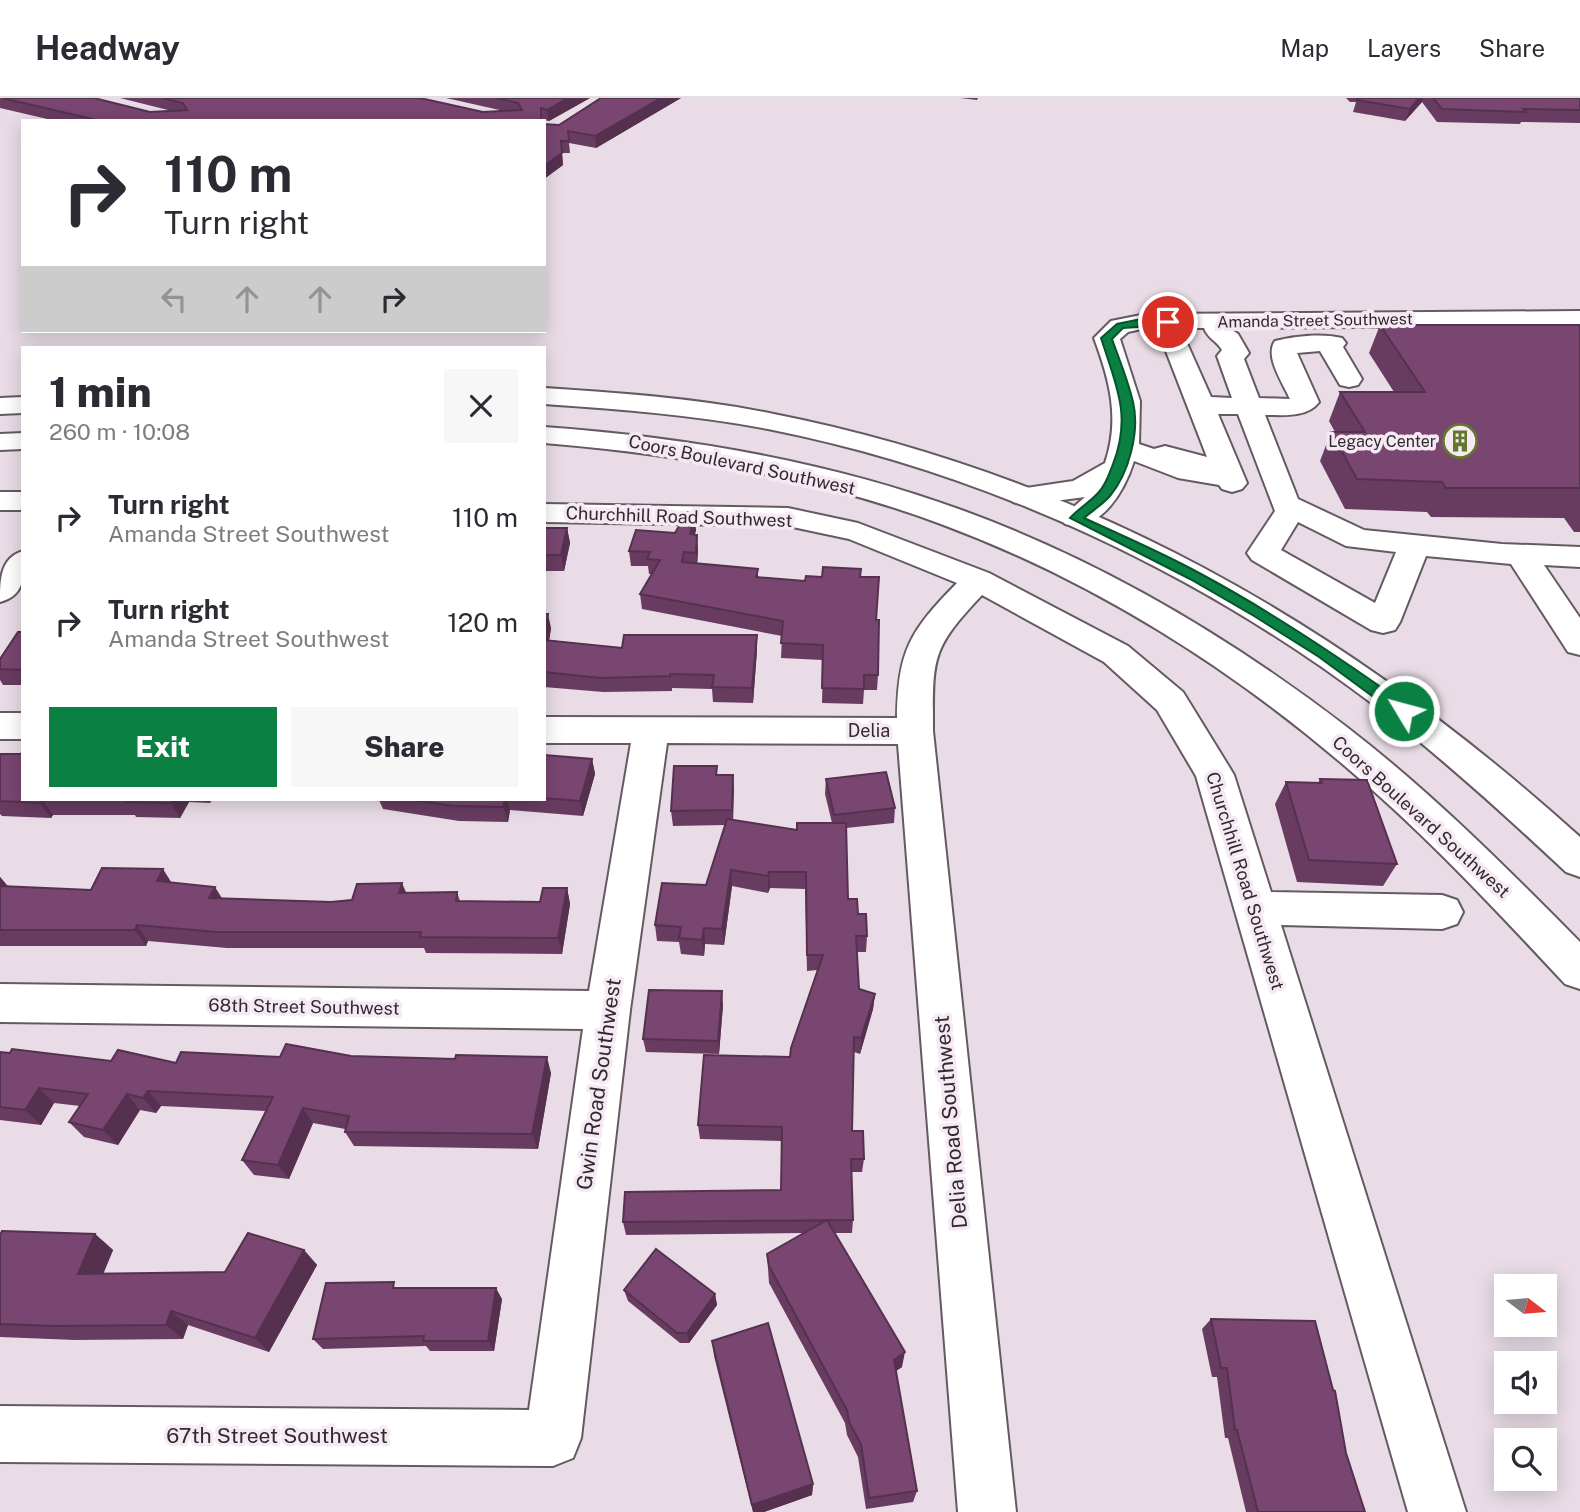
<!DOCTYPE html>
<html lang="en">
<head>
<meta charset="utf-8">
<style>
	body { margin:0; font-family:"Public Sans",sans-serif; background:#f7f7f7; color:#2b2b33; height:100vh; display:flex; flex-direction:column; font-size:26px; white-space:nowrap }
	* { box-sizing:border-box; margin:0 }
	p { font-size:23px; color:#7c7c81 }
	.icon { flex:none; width:38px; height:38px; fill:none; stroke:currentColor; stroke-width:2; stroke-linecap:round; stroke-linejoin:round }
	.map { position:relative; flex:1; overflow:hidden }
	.details { position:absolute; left:21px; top:248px; width:525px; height:455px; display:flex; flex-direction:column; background:#fff; border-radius:0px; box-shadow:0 4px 18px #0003 }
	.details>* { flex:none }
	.banner { position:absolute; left:21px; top:21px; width:525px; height:214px; border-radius:0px; box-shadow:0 4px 18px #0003; background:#fff; color:#2b2b33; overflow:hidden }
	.needle { width:46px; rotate:106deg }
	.buttons { position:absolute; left:1494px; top:1176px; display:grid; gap:14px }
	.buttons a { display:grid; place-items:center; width:63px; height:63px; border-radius:0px; background:#fff; box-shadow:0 4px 18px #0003; font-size:35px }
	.pin { position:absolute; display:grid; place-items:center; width:60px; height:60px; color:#fff; margin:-30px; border:4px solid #fff; border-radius:50%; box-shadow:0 2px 7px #0007 }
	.me { position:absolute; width:77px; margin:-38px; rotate:307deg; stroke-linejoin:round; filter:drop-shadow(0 0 5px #0008) }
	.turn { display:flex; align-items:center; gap:24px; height:147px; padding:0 28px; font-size:32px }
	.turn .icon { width:91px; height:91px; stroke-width:2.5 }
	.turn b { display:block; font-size:49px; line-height:60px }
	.lanes { display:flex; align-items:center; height:66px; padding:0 28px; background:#0003; justify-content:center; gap:35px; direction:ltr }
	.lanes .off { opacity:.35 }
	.round { display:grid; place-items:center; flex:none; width:74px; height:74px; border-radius:0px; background:#f7f7f7 }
	.summary { display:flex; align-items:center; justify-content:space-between; height:119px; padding:0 28px }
	h1 { font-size:42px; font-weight:800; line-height:52px }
	.button { display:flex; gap:14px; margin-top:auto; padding:14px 28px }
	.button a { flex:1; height:80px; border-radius:0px; background:#0b8043; color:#fff; font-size:28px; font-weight:800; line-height:80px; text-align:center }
	.button a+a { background:#f7f7f7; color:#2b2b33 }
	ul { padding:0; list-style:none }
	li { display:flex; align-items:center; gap:21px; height:105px; padding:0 28px }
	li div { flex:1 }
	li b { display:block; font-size:26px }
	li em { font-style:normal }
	header { display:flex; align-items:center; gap:42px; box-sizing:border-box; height:98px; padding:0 35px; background:#fff; border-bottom:2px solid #e1e1e2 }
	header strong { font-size:33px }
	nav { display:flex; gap:38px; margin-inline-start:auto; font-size:24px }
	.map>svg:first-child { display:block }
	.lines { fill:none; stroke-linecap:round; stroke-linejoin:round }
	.minor-casing { stroke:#655a63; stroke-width:4 }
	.major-casing { stroke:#655a63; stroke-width:4 }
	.minor { fill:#fff; fill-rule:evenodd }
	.major { fill:#fff; fill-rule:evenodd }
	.wall { fill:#683c61 }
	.shaded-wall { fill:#55314f }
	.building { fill:#794671; stroke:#55314f; stroke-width:2 }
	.route { fill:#0b8043; stroke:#07532c; stroke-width:2 }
	.labels { text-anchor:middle; stroke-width:7; stroke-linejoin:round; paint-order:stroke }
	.far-street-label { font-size:16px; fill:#2f2b2e; stroke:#f6e9f4 }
	.far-poi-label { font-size:16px; fill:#2f2b2e; stroke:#f6e9f4; text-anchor:end }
	.street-label { font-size:18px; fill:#2f2b2e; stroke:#f6e9f4 }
	.near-street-label { font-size:21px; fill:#2f2b2e; stroke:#f6e9f4 }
</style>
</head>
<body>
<header>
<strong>Headway</strong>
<nav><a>Map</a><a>Layers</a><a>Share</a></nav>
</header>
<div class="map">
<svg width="1580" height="1414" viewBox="0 0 1580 1414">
	<rect width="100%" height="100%" fill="#e9dce6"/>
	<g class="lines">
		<!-- minor casing -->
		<g class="minor-casing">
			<path id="minor" d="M1580 213V227L1229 230 1238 236 1249 255 1244 261 1259 300 1290 301C1283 285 1264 258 1275 243 1295 238 1322 235 1342 240L1346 245 1343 249 1362 281 1358 287 1349 289 1340 287 1320 253 1297 255 1319 304C1307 320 1283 317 1265 317L1298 401 1364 432 1502 446 1580 449V469L1544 467 1580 520V557L1568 554 1511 466 1426 458 1400 524 1395 532 1383 535 1371 532 1252 462 1247 455 1275 413 1238 316H1218L1247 385 1242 391 1232 394 1222 391 1219 387 1178 380 1134 363C1125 392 1101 435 1065 426L1061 420 1085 399 1024 407 1013 404 1009 398 1013 392 1073 383 1105 365C1120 321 1110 283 1094 240L1111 223 1146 216ZM1146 230H1204C1208 241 1217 243 1222 252L1217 258 1232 300 1211 299 1186 243 1177 240 1168 243 1164 248 1207 359 1165 348 1154 351 1139 346 1140 303 1120 241 1128 234ZM1298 424 1346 448 1396 454 1375 505 1281 452Z
				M0 394H23V412H0Z
				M544 406 788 410 858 425 989 475 1128 548 1183 594 1228 667 1234 677 1271 794 1442 797 1457 802 1463 814 1457 826 1442 831 1281 827 1466 1414H1408L1196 678 1157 612 1104 564 982 497C930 552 933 560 933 633L1016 1414H958L898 646 667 645 630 912 581 1340 573 1360 553 1368 0 1364V1308L529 1312 583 931 0 924V886L589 893 631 645H544V619L897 620C898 552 910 533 957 485L849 441 788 428 544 424Z
				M23 453C23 476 27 497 0 504 0 482 0 460 23 453Z
				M0 615H23V641H0Z"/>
		</g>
		<!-- major casing -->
		<g class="major-casing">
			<path id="major" d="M544 290C619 295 695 300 769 315 1084 377 1343 525 1580 739V779L1566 774C1504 716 1441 659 1374 607 1197 473 986 374 768 331 694 317 619 311 544 306Z
				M23 299V315L0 316V300Z
				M544 329C686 339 831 364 964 413 1103 464 1231 540 1348 630 1431 694 1506 769 1580 844V891L1565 886C1497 813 1429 740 1353 675 1232 570 1092 482 941 426 815 379 679 356 544 345Z
				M23 335V351L0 352V336Z"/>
		</g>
		<!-- minor -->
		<use href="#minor" class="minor"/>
		<!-- major -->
		<use href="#major" class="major"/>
	</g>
	<!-- wall -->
	<path class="wall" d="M0 0 150 14 172 13 120 0H420L483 14 504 13 446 0H590L549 23 543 22V23H56L0 10Z
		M601 0H681L596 50 569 45 570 55H562L563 67 544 81V26L559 27Z
		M960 0H978L977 2Z
		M1346 0H1580V25L1521 24 1520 26 1437 24 1422 4 1405 23 1353 14 1356 4H1350Z
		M1380 227H1580V434H1574L1564 420 1431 419 1427 414 1345 411 1320 363 1331 334H1335L1329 323 1340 294H1394L1369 255Z
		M544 430H567L570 445 564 473H544Z
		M696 432 695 436 698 452 697 465 758 471V479L805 483 822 479H861L876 522 878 577 877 592H864L863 606 822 605 823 562 781 560 782 538 642 511 640 496 652 476H649L648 468H631L629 453 675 435Z
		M544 516 551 530 549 542 622 550 757 537V552L753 605 713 604 712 591 672 590V593L603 594 544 589Z
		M23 534V587H3L0 582V561Z
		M0 656 23 702H212L210 705 189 704 180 720 136 719 135 717H53L51 720 2 718 0 716Z
		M544 657 592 661 595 676 583 718 510 712 508 724 459 723 383 711 379 702H544Z
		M717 677H733V722L797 732 832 725 825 696 826 681 895 710 894 725 846 730 848 801 858 816 867 838 866 854H856L859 891 875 896 873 911 860 956 854 954 852 1033 864 1061 862 1074H851L853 1122 852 1135H835L902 1269 896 1273 917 1393 913 1404 866 1411 858 1359 847 1337 845 1325 769 1185 767 1156 803 1135 626 1137 623 1124 781 1092 782 1043 700 1041 698 1027 790 959 817 872 807 873 805 791 770 790 768 795 732 788 724 847 705 846 704 858 681 856 679 844 657 843 655 827 706 787 725 727 673 728 671 713Z
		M1320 681 1397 766 1383 788 1297 784 1275 706 1286 684 1318 685Z
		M0 779 8 789 91 792 172 785 223 801 331 804 406 795 457 794 460 803 540 804 567 790 570 806 562 856 426 855 424 850H227L148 843 146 848H0Z
		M723 907 719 956 646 954 643 941Z
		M0 954 111 963 176 965 280 959 351 958 551 975 538 1051 354 1048 345 1034V1031L313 1025 289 1081 254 1077 242 1062 266 1013 161 1008 156 1015 140 1012 118 1047 84 1039 69 1024 80 1008 54 1005 41 1027 0 1022Z
		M95 1136 113 1152 103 1176 225 1174 304 1152 317 1167 269 1254 188 1227 183 1241 75 1242 0 1239V1137Z
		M398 1190 502 1201 494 1253H430L426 1248 323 1251 313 1241Z
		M624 1192 715 1196 717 1207 689 1245H680L628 1203Z
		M1211 1221 1346 1355 1365 1414H1246L1228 1340H1225L1217 1279H1212L1202 1231Z
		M712 1243 813 1386 812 1397 764 1414H753L714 1258Z"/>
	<!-- shaded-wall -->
	<path class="shaded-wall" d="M568 0H590L549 23 547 12Z
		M661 0H681L596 50 595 38Z
		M1419 0H1423L1422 4 1405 23 1410 11Z
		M561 43 563 67 544 81V68Z
		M695 417 696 432 691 451 690 436Z
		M567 430 570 445 564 473 561 457Z
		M697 437 698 452 697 470 696 455Z
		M548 516 551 530 547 556 544 539Z
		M757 537V552L753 605 752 590Z
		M592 661 595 676 583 718 580 703Z
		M733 677 734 692 733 727 732 712Z
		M43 702 53 717 51 720 40 705Z
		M173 702H188L189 704 180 720 171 705Z
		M505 702H507L510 712 508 724 503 709Z
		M163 771 173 787 157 783Z
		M731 772 732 788 724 847 722 831Z
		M769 774 770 790 768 795V778Z
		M0 779 13 794 0 796Z
		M402 785 409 801 399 795Z
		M215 789 225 805 209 800Z
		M567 790 570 806 562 856 558 840Z
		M137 827 148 843 146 848 135 832Z
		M704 830 705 846 704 858 702 842Z
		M722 893 723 907 719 956 718 943Z
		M875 896 873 911 860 956 861 940Z
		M547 959 551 975 538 1051 532 1036Z
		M39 990 54 1005 41 1027 25 1012Z
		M148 993 161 1008 156 1015 143 1000Z
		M127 996 140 1012 118 1047 103 1032Z
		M303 1010 313 1025 289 1081 278 1067Z
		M95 1136 113 1152 97 1191 78 1176Z
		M304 1152 317 1167 269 1254 255 1240Z
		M496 1190 502 1201 494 1253 488 1243Z
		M715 1196 717 1207 689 1245 687 1235Z
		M171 1213 188 1227 183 1241 166 1227Z
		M905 1254 902 1269 891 1276 894 1262Z
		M813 1386 812 1397 764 1414H753L752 1407Z"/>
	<!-- building -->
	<path class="building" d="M2 0H94L150 14 187 12 183 5 162 0H420L483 14 522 12 518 5 495 0H568L547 12 541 10V23H101Z
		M601 0H661L595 38 568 33 569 43H561L562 55 544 68V26L559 27Z
		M1358 0H1419L1410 11 1357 2Z
		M1433 0H1580V12L1523 11 1525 14 1442 11Z
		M1380 227H1580V390H1446L1442 384 1357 381 1331 334H1365L1340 294H1425Z
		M687 414 695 417 690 436 697 437 696 455 684 454 682 464 758 471 756 479 805 483 806 478 822 479 823 469 861 471 860 479H879L876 522H879L878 577H864V591L822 590 823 547 781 545 783 523 640 496 660 462 647 461 650 454 629 453 636 432 675 435Z
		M544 430H567L561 457H544Z
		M544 516H548L544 539Z
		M18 534H23V572L0 571V561Z
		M624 537H757L752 590 712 589 714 577 670 576V578L601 580 544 574V542L622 550Z
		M23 653V702H42L40 705 0 703V656H21Z
		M544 657 592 661 580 703 544 700Z
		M674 668H717L716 677H733L732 712 671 713Z
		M886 674 895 710 834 717 826 681Z
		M1320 681 1367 682 1397 766 1309 762 1286 684 1322 685Z
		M127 702H173L171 705 126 704Z
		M413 702H505L503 709 454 708Z
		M727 721 797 732V725H846L848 801H857L858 816H866L867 838H856L859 891 875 896 861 940 854 939 852 1033H863L864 1061H851L853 1122 623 1124 625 1094 781 1092 782 1029 698 1027 704 957 790 959 791 950 823 857H807L806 774H769L768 778 731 772 722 831 704 830 702 842 679 840 681 829 655 827 662 785 706 787Z
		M102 770 163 771 157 783 215 789 209 800 331 804 352 802 357 786 402 785 399 795 457 794 456 803 540 804 543 790H567L558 840 420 839 421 834H217L137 827 135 832H0V788L91 792Z
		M649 892 722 893 718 943 643 941Z
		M286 946 351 958 455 961 456 957 547 959 532 1036 345 1034 349 1018 303 1010 278 1067 242 1062 273 999 148 993 143 1000 127 996 103 1032 69 1024 88 996 39 990 25 1012 0 1009V954L10 955 12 951 111 963 118 952 176 965 181 954 280 959Z
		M827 1122 905 1254 894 1262 917 1393 869 1400 861 1346 849 1324 847 1312 769 1168 767 1156Z
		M2 1133 95 1136 78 1176 225 1174 248 1135 304 1152 255 1240 171 1213 166 1227 56 1228 0 1226V1137Z
		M656 1151 715 1196 687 1235H677L624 1192Z
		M394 1184 393 1190H496L488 1243H423L424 1238 313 1241 326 1185Z
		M1211 1221 1315 1223 1333 1292 1335 1293 1346 1355 1365 1414H1258L1237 1332H1235L1227 1270H1221Z
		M768 1225 813 1386 752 1407 712 1243Z"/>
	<!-- route -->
	<path class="route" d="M1146 220 1168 221 1174 224 1168 227 1123 230 1112 241C1119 261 1128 282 1133 304 1140 333 1129 375 1110 398 1103 406 1092 413 1084 420 1123 438 1163 455 1201 476 1274 515 1342 561 1409 609L1411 613 1409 617H1398L1319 559 1254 518 1190 481 1070 420C1078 411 1090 404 1098 395 1106 387 1109 376 1113 366 1132 318 1116 287 1101 240L1117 226Z"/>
	<!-- icons -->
	<defs>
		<g id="building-ring" transform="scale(1.75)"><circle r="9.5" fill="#f6e9f4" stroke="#627727" stroke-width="1.5"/><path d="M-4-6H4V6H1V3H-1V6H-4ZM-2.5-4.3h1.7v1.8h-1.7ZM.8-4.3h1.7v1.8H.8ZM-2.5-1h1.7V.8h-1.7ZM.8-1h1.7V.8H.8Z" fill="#627727"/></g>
	</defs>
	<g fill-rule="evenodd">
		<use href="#building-ring" x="1460" y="343"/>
	</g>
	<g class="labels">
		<!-- far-street labels -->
		<g class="far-street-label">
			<text transform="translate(1315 222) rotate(-1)" y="6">Amanda Street Southwest</text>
		</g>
		<!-- far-poi labels -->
		<g class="far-poi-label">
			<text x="1436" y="349">Legacy Center</text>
		</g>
		<!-- street labels -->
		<g class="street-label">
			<text transform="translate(742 367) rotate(12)" y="6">Coors Boulevard Southwest</text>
			<text transform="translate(679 419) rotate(2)" y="6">Churchhill Road Southwest</text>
			<text x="869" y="639">Delia</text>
			<text transform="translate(1421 719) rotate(42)" y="6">Coors Boulevard Southwest</text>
			<text transform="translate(1245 783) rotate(73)" y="6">Churchhill Road Southwest</text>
			<text transform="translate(304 909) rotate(1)" y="6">68th Street Southwest</text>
		</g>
		<!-- near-street labels -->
		<g class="near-street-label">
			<text transform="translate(599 986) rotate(-82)" y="7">Gwin Road Southwest</text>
			<text transform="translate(951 1024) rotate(-95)" y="7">Delia Road Southwest</text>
			<text x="277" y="1345">67th Street Southwest</text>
		</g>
	</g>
</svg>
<div class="buttons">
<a><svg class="needle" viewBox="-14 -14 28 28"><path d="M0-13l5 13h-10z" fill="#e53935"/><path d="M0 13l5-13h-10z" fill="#7c7c81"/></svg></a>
<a><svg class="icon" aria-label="sound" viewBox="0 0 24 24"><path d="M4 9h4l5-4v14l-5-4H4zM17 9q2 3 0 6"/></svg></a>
<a><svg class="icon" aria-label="search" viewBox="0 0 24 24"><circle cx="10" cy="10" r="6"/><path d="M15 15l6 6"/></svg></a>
</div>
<div class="pin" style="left:1168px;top:224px;background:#d93025"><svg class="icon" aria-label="arrive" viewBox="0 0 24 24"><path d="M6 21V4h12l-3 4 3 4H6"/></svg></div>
<svg class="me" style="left:1404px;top:613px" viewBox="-20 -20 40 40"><circle r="17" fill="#0b8043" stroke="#fff" stroke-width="3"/><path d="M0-11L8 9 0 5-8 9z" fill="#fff"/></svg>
<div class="banner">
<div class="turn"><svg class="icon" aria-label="right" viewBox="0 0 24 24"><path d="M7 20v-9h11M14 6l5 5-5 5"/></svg><div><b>110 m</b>Turn right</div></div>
<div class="lanes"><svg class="icon off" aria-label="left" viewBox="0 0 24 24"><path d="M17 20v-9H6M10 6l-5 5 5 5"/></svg><svg class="icon off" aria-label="ahead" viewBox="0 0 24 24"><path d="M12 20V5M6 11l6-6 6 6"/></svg><svg class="icon off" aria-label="ahead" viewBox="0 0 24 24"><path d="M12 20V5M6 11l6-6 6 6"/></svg><svg class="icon" aria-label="right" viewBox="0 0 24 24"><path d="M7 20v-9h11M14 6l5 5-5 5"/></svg></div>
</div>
<section class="details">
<div class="summary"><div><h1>1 min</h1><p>260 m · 10:08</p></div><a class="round"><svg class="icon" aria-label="close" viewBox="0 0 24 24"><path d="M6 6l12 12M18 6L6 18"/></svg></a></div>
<ul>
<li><svg class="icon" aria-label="right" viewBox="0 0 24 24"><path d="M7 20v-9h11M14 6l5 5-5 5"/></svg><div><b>Turn right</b><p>Amanda Street Southwest</p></div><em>110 m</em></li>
<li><svg class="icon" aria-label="right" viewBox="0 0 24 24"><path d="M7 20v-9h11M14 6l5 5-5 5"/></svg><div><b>Turn right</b><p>Amanda Street Southwest</p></div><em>120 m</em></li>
</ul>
<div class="button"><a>Exit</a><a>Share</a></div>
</section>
</div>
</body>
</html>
